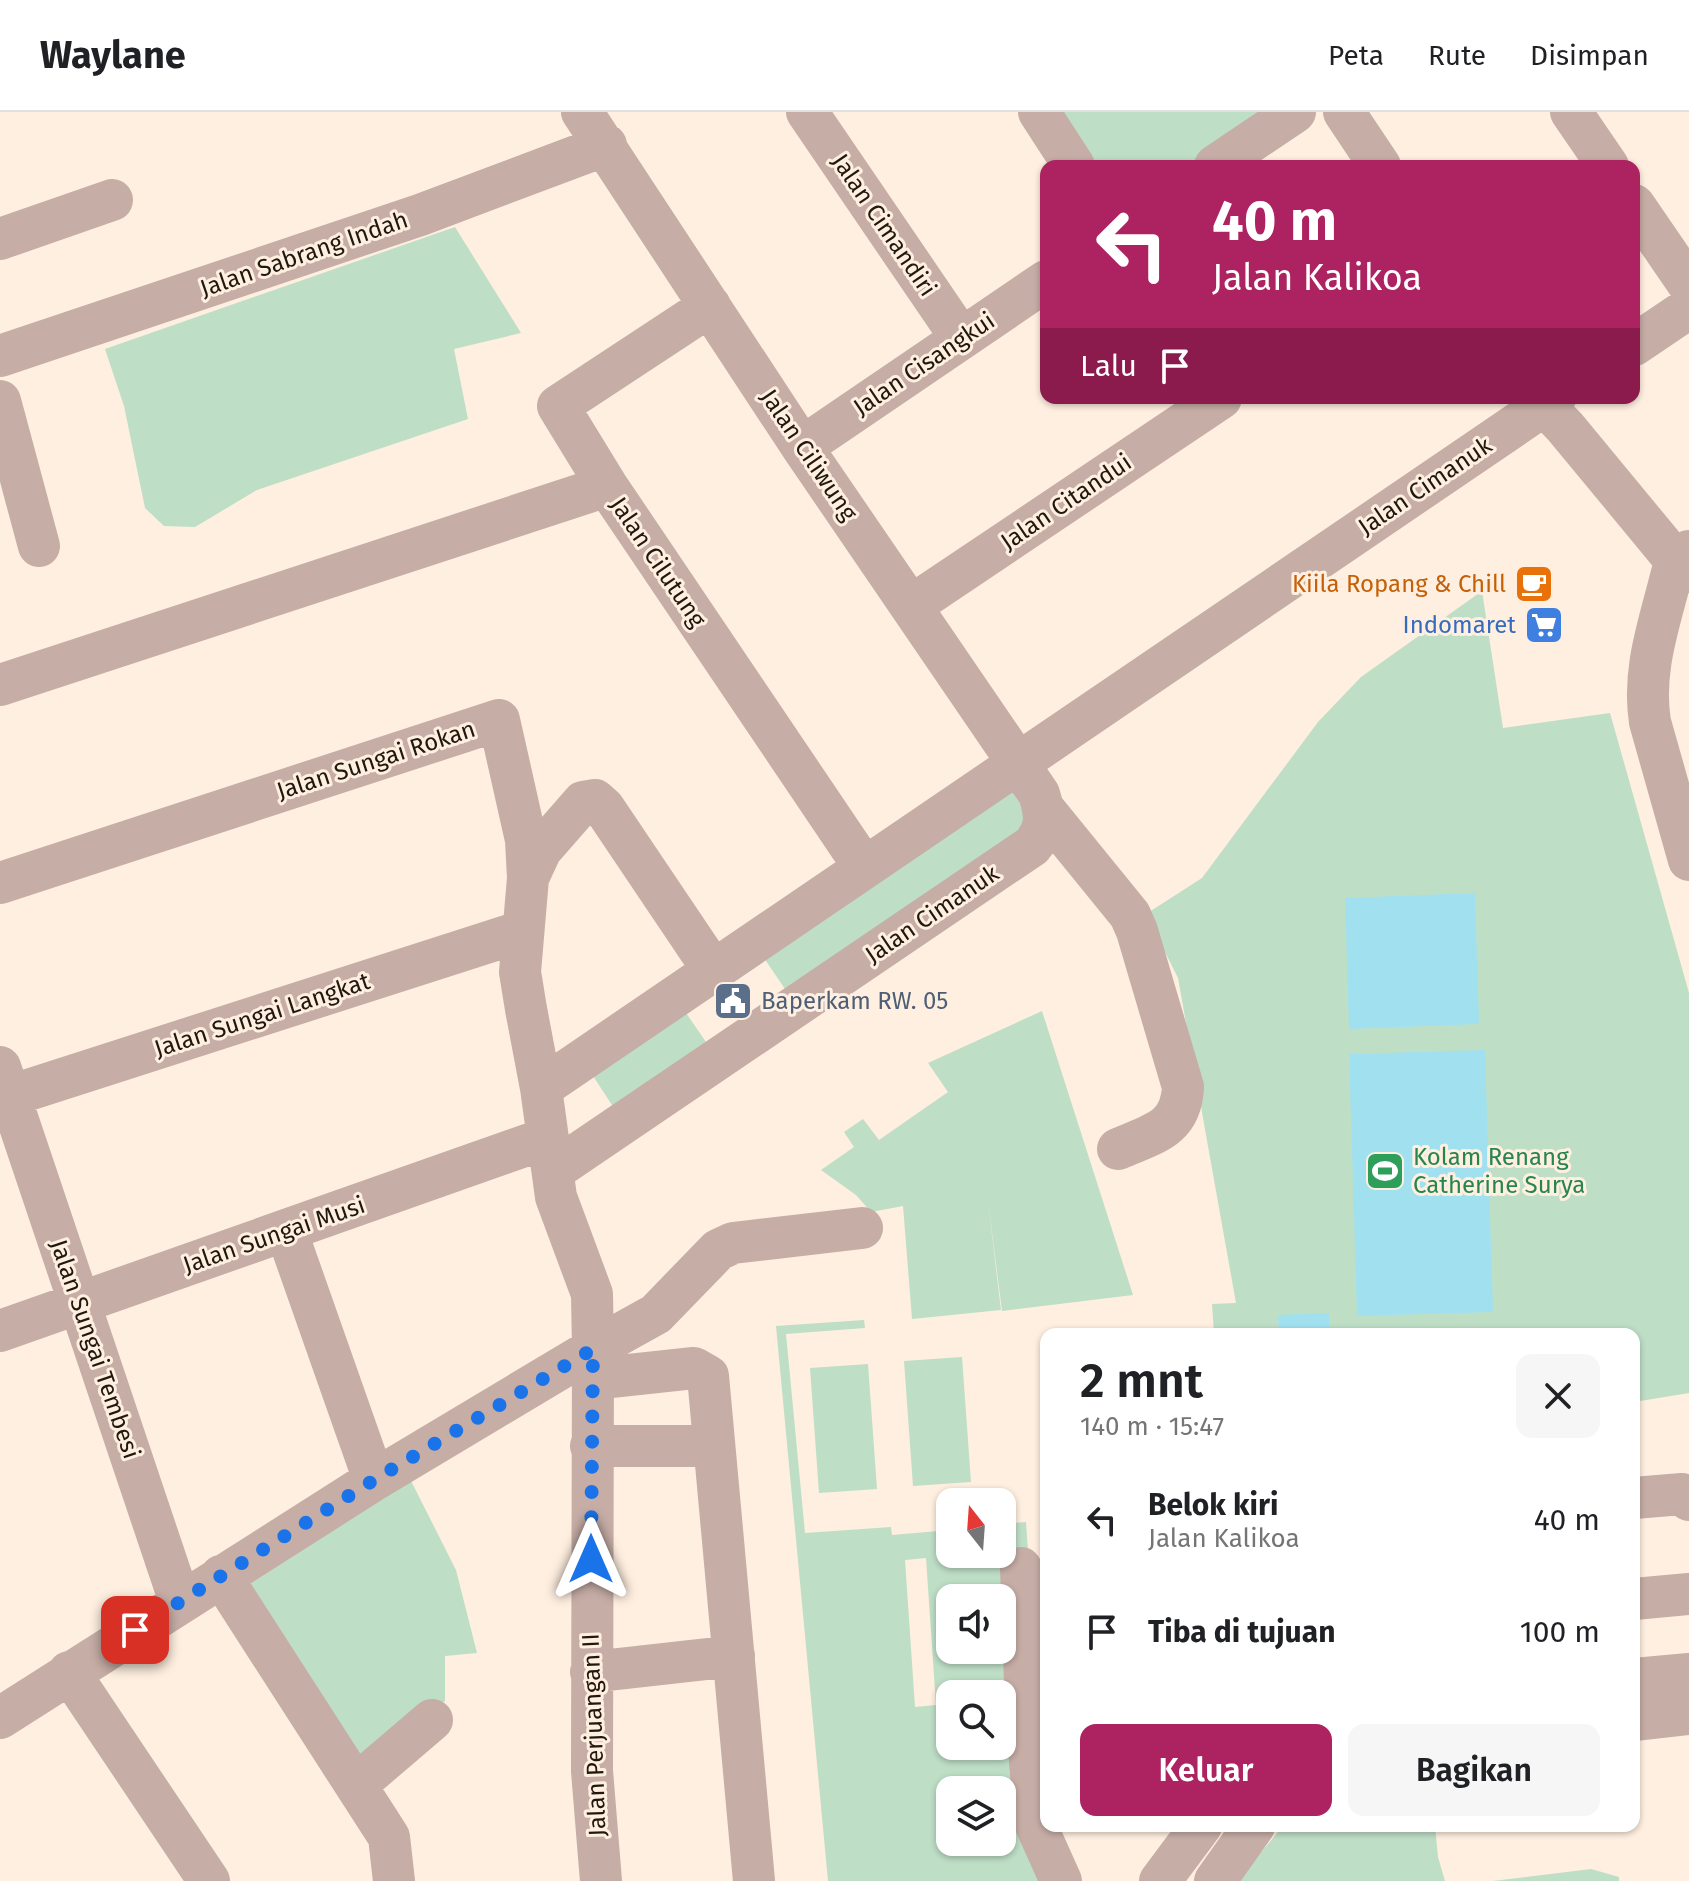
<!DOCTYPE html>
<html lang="id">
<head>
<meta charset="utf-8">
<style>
	body { margin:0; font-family:"Fira Sans",sans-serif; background:#f6f6f6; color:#202124; height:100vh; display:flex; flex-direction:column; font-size:30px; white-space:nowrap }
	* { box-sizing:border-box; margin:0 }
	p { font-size:26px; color:#757577 }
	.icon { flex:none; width:44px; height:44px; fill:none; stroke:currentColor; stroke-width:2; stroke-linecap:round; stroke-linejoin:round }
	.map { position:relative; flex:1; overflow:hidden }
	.side { position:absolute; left:1040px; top:1216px; width:600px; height:504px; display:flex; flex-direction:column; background:#fff; border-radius:16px; box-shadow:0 2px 6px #0004 }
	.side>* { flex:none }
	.top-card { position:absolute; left:1040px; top:48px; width:600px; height:244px; border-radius:16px; box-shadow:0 2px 6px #0004; background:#ad2260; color:#fff; overflow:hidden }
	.needle { width:52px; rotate:343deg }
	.fabs { position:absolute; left:936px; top:1376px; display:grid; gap:16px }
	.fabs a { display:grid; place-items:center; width:80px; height:80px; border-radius:16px; background:#fff; box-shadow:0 2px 6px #0004; font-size:40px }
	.pin { position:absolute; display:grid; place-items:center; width:68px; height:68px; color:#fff; margin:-34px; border-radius:16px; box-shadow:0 4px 12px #0006 }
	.me { position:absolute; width:88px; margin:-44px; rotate:0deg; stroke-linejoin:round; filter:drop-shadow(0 0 6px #0008) }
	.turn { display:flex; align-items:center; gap:28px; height:168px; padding:0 40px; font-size:36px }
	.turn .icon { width:104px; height:104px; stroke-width:2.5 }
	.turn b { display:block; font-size:56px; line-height:68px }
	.then { display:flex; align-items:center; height:76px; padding:0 40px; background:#0003; gap:16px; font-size:30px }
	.round { display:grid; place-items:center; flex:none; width:84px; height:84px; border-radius:16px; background:#f6f6f6 }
	.headline { display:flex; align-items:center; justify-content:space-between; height:136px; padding:0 40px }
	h1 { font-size:48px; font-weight:600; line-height:60px }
	.primary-button { display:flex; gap:16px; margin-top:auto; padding:16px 40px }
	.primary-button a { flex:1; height:92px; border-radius:16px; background:#ad2260; color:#fff; font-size:32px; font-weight:600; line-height:92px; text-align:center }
	.primary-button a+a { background:#f6f6f6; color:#202124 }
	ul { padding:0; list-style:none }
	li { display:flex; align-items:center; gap:24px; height:112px; padding:0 40px }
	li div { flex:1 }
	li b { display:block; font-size:30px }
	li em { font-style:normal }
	header { display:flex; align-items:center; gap:48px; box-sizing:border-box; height:112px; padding:0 40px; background:#fff; border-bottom:2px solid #e0e0e0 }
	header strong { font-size:38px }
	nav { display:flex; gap:44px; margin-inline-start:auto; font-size:28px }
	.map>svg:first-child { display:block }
	.green { fill:#bedec6; fill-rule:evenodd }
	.water { fill:#a1e1ef }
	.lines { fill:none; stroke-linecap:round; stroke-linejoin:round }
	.minor { stroke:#c6ada6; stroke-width:42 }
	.route { stroke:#1a73e8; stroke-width:14; stroke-dasharray:0 25.2 }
	.labels { text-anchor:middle; stroke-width:6; stroke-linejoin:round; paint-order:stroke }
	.street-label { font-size:24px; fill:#20180e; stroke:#feefe0 }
	.food-label { font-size:24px; fill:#c56008; stroke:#feefe0; text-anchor:end }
	.shop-label { font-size:24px; fill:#366cbe; stroke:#feefe0; text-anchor:end }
	.service-label { font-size:24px; fill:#4e5e75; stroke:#feefe0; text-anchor:start }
	.leisure-label { font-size:24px; fill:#27864d; stroke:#feefe0; text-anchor:start }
</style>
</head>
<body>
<header>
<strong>Waylane</strong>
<nav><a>Peta</a><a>Rute</a><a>Disimpan</a></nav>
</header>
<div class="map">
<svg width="1689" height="1769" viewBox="0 0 1689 1769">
	<rect width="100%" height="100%" fill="#feefe0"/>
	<!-- green -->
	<path class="green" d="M1058 0H1269L1188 54H1094Z
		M455 115 521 221 454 237 468 307 257 378 195 415 164 414 145 396 124 294 105 237Z
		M1482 479 1503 616 1610 601 1689 881V1281L1634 1290V1222H1214L1212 1192 1236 1191 1178 866 1146 802 1202 766 1318 610 1361 565Z
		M1011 678 1033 710 785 877 764 846Z
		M684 898 708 933 614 996 591 961Z
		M1042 899 1133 1183 1002 1199 988 1089 1001 1198 912 1207 903 1094 871 1100 856 1083 821 1058 854 1035 844 1020 863 1007 879 1028 948 980 928 951Z
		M864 1208 865 1216 786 1222 805 1421 891 1415 892 1423 950 1418V1442H1002V1412L1026 1410 1028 1439 1005 1441 1014 1588 1051 1769H828L776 1214ZM926 1446 936 1593 915 1595 905 1448ZM950 1486H1002V1538H950ZM950 1582H1002V1634H950ZM950 1678H1002V1730H950Z
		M962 1245 971 1370 913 1374 904 1249Z
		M868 1252 877 1377 819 1381 810 1256Z
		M407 1361 456 1458 477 1541 445 1544V1589L364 1657 244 1466Z
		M1283 1714H1435L1438 1745 1445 1769H1237Z
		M1591 1757 1619 1765V1769H1493Z"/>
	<!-- water -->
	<path class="water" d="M1475 781 1479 912 1349 917 1345 786Z
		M1485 938 1493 1200 1357 1204 1349 942Z
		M1329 1201 1330 1222H1279L1278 1203Z"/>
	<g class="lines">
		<!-- minor -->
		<path class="minor" d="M807 0 961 226
			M1039 0 1074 54
			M1344 0 1380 54
			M1571 0 1608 54
			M1215 54 1295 0
			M1634 93 1689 173
			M0 127 112 88
			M710 194 558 294 607 374 864 755
			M1634 233 1689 196
			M0 244 420 103 606 33
			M1537 286 1565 315 1675 448 1689 460
			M0 289 39 434
			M802 335 1046 169
			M1689 439 1675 448C1663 503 1641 553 1650 610L1689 748
			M911 494 1221 286
			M0 573 607 374
			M1043 696 1130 803 1137 819 1183 975C1181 1018 1152 1022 1118 1037
			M528 766 541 738 583 690 595 688 604 696 713 858
			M0 771 499 608 526 728 528 766 520 860 526 897 541 976 556 1085 592 1182 593 1237 374 1368 0 1606
			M0 955 180 1490
			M541 976 1555 286
			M0 987 523 819
			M554 1058 1032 734C1047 716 1046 704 1039 682L802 335 582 0
			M286 1118 374 1368
			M0 1219 547 1026
			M592 1267 694 1256 708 1264 754 1769
			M591 1334H714
			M1634 1386 1682 1382 1689 1388
			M1021 1456 1026 1600 1035 1711 1061 1769
			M221 1464 389 1725 394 1769
			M1634 1487 1689 1482
			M69 1560 209 1769
			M591 1560 734 1544
			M1634 1567 1689 1562
			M1634 1608 1689 1602
			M356 1673 432 1608
			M601 1769 592 1659 593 1237 656 1202 718 1138 733 1131 862 1116
			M1160 1769 1201 1714
			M1215 1769 1254 1714"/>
	</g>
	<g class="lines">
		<!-- route -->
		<path class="route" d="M135 1518 374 1368 593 1237 591 1447"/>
	</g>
	<!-- icons -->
	<defs>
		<g id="cafe-square" transform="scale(2)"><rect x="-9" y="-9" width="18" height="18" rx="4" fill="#e8710a" stroke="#feefe0"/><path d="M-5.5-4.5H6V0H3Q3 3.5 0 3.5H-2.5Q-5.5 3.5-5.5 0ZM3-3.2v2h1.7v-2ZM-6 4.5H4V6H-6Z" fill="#fff"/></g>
		<g id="supermarket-square" transform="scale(2)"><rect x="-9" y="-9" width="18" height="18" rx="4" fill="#3f7fe0" stroke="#feefe0"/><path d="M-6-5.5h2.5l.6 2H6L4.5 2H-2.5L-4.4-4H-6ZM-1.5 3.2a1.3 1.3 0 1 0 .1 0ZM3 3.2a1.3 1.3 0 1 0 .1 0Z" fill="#fff"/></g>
		<g id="civic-square" transform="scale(2)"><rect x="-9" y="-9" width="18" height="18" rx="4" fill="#5c6f8a" stroke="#feefe0"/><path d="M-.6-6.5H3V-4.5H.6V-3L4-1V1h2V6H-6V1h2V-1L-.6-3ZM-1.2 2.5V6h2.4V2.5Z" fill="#fff"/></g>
		<g id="stadium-square" transform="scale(2)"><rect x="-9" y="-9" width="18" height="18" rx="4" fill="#2e9e5b" stroke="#feefe0"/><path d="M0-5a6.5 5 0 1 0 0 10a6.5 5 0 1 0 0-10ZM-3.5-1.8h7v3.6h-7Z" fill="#fff"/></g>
	</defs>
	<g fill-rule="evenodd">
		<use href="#cafe-square" x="1534" y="472"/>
		<use href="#supermarket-square" x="1544" y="513"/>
		<use href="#civic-square" x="733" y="889"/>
		<use href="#stadium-square" x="1385" y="1059"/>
	</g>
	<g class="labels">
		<!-- street labels -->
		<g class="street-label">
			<text transform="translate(884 113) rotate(56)" y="8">Jalan Cimandiri</text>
			<text transform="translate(304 142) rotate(-19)" y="8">Jalan Sabrang Indah</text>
			<text transform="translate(924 252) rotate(-34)" y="8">Jalan Cisangkui</text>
			<text transform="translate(809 343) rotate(56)" y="8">Jalan Ciliwung</text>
			<text transform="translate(1425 374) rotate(-34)" y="8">Jalan Cimanuk</text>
			<text transform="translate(1066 390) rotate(-34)" y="8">Jalan Citandui</text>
			<text transform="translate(658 450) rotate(56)" y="8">Jalan Cilutung</text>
			<text transform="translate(376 648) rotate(-18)" y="8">Jalan Sungai Rokan</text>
			<text transform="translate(932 802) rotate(-34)" y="8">Jalan Cimanuk</text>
			<text transform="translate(262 903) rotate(-18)" y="8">Jalan Sungai Langkat</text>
			<text transform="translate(274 1123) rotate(-19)" y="8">Jalan Sungai Musi</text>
			<text transform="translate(95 1237) rotate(71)" y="8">Jalan Sungai Tembesi</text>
			<text transform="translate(594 1623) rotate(-92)" y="8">Jalan Perjuangan II</text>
		</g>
		<!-- food labels -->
		<g class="food-label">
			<text x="1506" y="480">Kiila Ropang &amp; Chill</text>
		</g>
		<!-- shop labels -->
		<g class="shop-label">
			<text x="1516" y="521">Indomaret</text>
		</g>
		<!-- service labels -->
		<g class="service-label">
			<text x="761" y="897">Baperkam RW. 05</text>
		</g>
		<!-- leisure labels -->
		<g class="leisure-label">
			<text x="1413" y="1053">Kolam Renang<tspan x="1413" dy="28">Catherine Surya</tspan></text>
		</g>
	</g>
</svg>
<div class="fabs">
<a><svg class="needle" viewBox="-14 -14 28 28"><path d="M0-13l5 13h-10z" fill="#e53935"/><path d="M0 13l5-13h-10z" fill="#757577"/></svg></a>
<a><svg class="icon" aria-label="sound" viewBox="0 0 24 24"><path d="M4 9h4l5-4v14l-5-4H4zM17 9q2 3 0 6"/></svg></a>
<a><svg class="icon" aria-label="search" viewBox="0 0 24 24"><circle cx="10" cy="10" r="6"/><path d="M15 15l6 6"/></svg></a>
<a><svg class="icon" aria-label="layers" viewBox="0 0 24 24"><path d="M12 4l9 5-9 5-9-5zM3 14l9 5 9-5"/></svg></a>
</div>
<div class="pin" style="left:135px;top:1518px;background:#d93025"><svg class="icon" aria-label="arrive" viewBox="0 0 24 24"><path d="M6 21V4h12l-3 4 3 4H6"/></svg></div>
<svg class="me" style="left:591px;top:1447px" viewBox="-20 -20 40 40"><path d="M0-17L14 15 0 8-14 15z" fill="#1a73e8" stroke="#fff" stroke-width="4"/></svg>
<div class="top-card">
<div class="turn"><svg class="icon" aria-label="left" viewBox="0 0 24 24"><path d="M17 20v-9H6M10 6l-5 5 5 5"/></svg><div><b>40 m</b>Jalan Kalikoa</div></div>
<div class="then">Lalu<svg class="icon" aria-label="arrive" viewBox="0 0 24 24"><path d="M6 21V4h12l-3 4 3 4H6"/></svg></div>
</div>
<section class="side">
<div class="headline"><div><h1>2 mnt</h1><p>140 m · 15:47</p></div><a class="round"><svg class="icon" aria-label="close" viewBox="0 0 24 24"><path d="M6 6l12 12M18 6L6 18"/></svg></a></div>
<ul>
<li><svg class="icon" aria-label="left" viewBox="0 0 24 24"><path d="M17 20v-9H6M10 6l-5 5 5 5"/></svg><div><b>Belok kiri</b><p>Jalan Kalikoa</p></div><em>40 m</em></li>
<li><svg class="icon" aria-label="arrive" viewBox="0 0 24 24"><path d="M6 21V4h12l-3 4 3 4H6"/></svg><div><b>Tiba di tujuan</b></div><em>100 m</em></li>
</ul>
<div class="primary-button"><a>Keluar</a><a>Bagikan</a></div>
</section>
</div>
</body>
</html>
